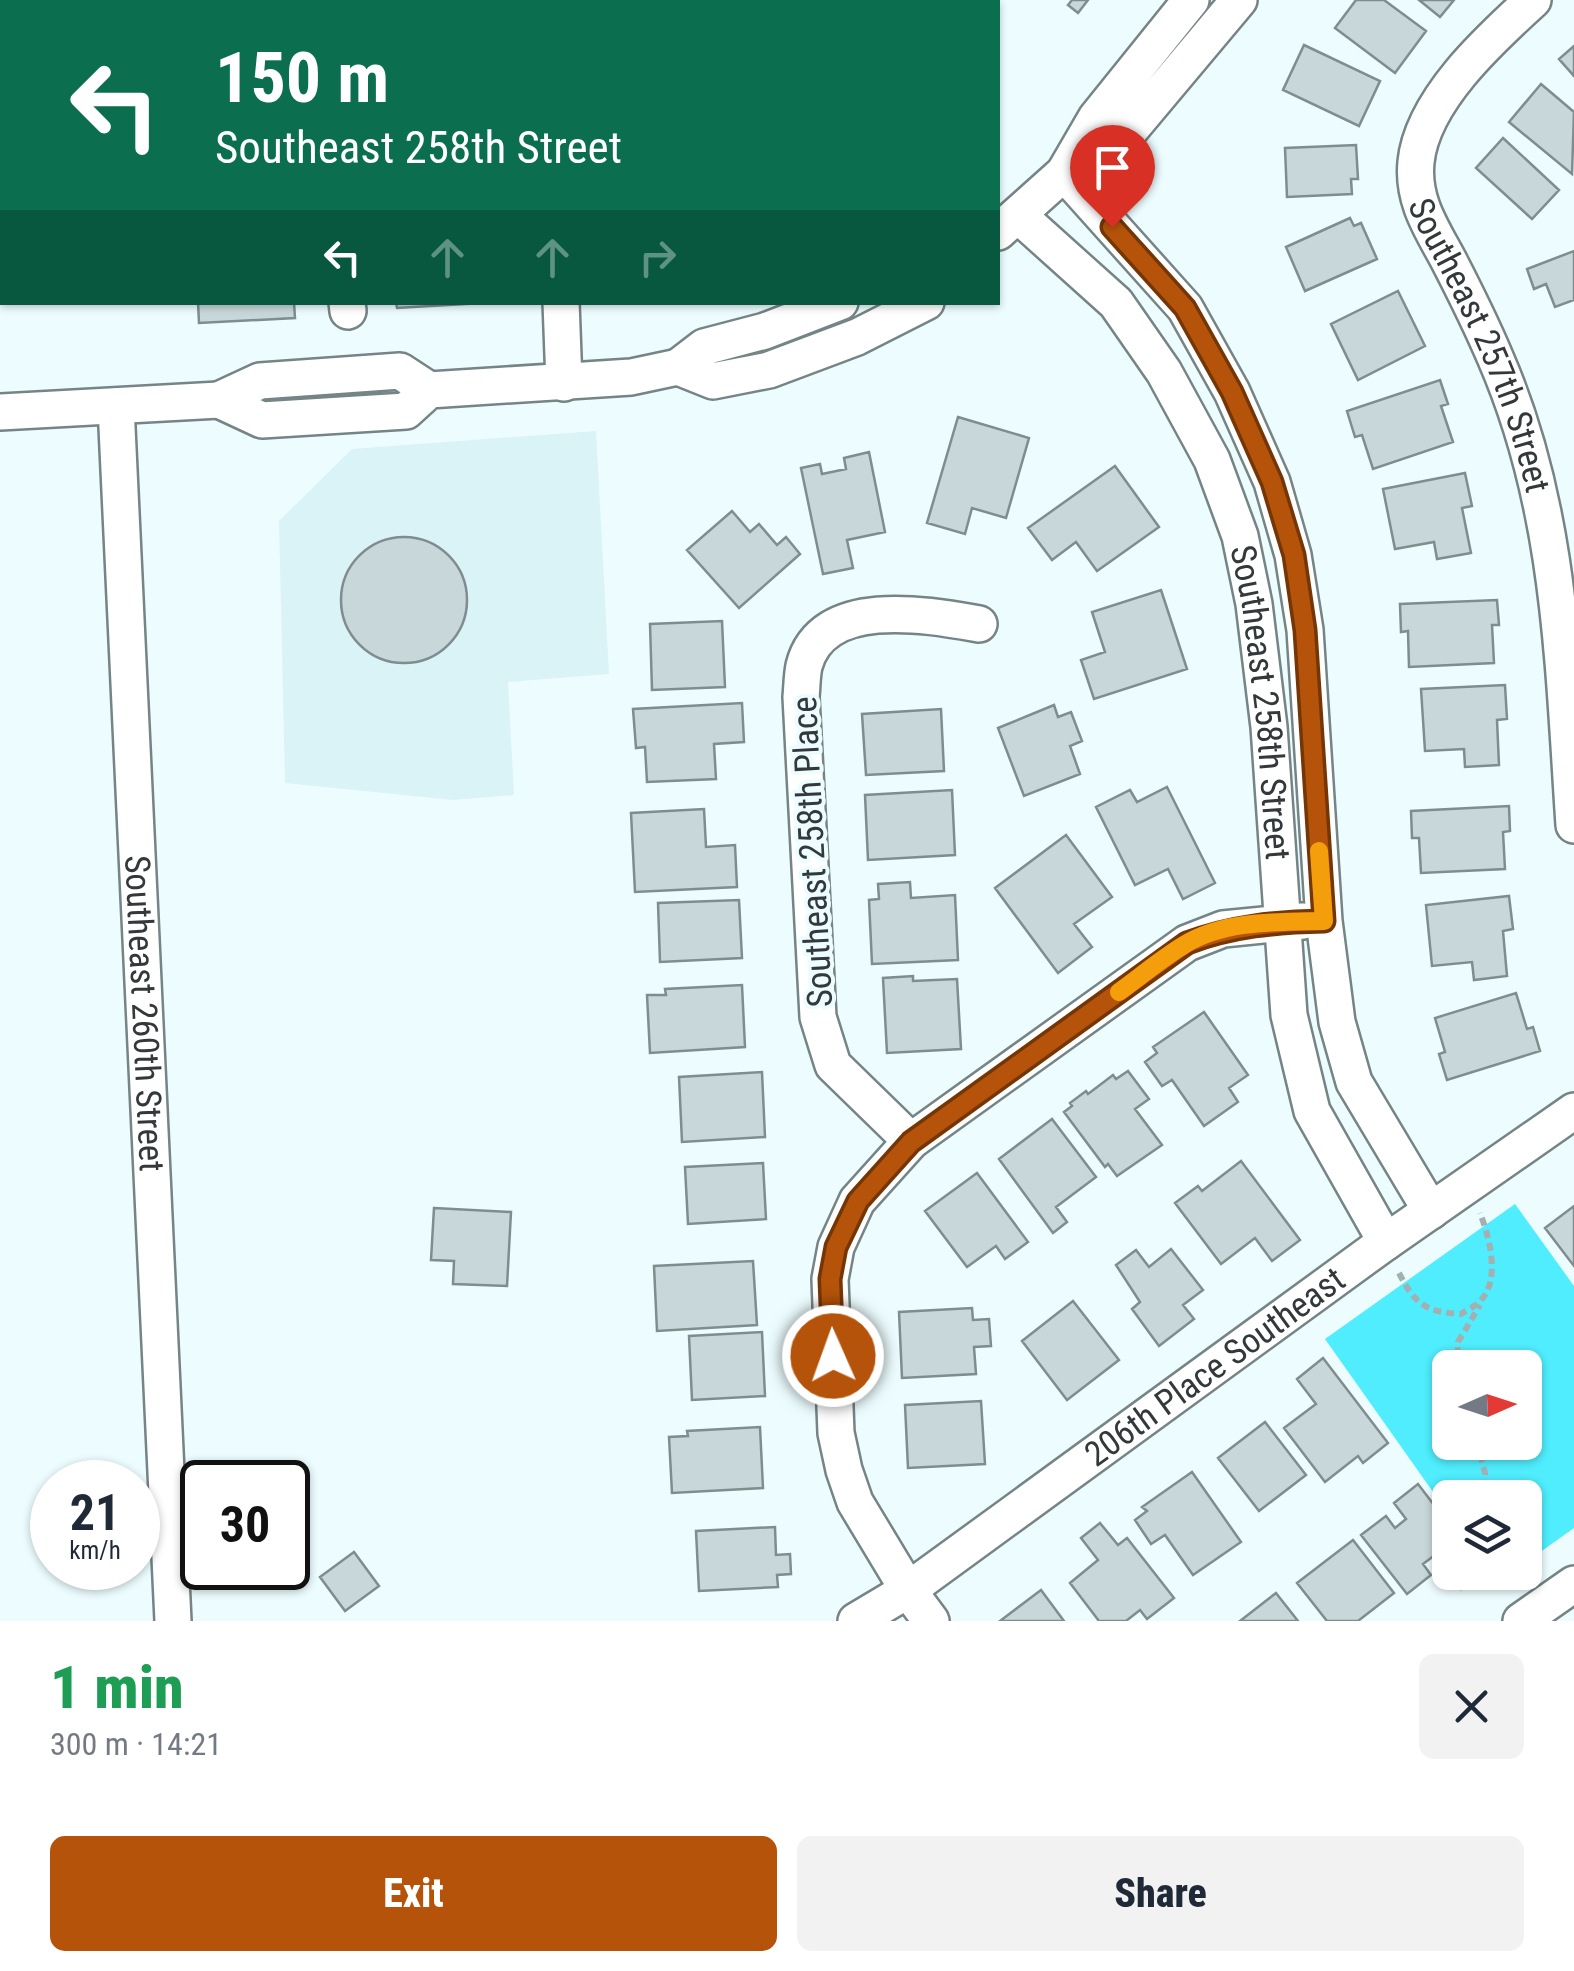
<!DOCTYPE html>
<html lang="en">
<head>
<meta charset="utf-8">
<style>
	body { margin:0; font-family:"Roboto Condensed",sans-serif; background:#f2f2f3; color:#1f2937; height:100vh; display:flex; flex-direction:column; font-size:38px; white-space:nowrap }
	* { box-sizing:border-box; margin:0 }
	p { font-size:32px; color:#747a83 }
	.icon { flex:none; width:55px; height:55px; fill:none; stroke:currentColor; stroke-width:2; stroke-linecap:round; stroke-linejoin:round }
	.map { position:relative; height:1621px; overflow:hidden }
	.panel { display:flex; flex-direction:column; background:#fff; flex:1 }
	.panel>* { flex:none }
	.banner { position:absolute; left:0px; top:0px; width:1000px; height:305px; box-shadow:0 2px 8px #0004; background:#0b6e4f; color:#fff; overflow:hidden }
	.needle { width:65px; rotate:87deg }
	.controls { position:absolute; left:1432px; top:1350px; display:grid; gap:20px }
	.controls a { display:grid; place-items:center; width:110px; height:110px; border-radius:15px; background:#fff; box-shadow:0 2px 8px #0004; font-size:50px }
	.speed { position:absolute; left:30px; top:1460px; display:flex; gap:20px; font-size:50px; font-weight:700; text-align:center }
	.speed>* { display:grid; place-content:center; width:130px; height:130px; border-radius:50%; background:#fff; box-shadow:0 2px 8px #0004; line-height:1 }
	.speed small { font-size:25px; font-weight:400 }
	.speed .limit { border:5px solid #111; border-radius:15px; background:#fff; color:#111 }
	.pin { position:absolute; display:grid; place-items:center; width:85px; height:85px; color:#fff; margin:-102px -42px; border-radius:50% 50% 50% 0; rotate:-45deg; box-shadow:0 0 10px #0007 }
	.pin .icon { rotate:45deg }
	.me { position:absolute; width:110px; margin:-55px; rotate:358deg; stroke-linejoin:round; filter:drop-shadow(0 0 8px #0008) }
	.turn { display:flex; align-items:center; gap:35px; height:210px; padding:0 50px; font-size:45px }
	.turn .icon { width:130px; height:130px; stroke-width:2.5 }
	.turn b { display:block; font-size:70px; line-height:85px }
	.lanes { display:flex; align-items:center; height:95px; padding:0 50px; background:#0003; justify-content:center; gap:50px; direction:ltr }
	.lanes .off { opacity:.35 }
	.round { display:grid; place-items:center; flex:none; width:105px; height:105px; border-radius:15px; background:#f2f2f3 }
	.headline { display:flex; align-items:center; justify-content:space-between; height:170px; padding:0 50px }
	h1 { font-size:60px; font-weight:800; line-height:75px; color:#1e9e55 }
	.action { display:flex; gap:20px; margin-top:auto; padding:20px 50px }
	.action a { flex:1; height:115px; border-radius:15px; background:#b45309; color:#fff; font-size:40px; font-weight:800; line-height:115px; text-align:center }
	.action a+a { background:#f2f2f3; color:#1f2937 }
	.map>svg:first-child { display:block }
	.built { fill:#daf3f6 }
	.green { fill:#4fedfd; fill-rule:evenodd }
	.building { fill:#c8d8da; stroke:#7f8d8f; stroke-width:2.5 }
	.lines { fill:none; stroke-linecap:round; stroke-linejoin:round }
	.lane-casing { stroke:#758485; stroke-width:22 }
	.street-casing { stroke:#758485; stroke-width:40 }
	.path { stroke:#a3afb0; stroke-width:6; stroke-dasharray:8 5; stroke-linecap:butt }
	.lane { stroke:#fff; stroke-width:18 }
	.street { stroke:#fff; stroke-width:35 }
	.route-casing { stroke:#753606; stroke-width:25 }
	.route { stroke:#b45309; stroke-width:18 }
	.slow { stroke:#f59e0b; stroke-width:18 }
	.labels { text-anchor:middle; stroke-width:8; stroke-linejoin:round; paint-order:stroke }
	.street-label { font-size:35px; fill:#33393a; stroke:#edfdff }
</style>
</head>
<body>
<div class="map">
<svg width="1574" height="1621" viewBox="0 0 1574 1621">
	<rect width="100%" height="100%" fill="#edfdff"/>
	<!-- built -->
	<path class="built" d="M596 431 609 674 508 682 514 795 453 800 285 783 279 521 352 449Z"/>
	<!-- green -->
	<path class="green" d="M1515 1204 1574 1286V1528L1525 1563V1498H1450V1516L1325 1339ZM1450 1368H1525V1442H1450Z"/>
	<!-- building -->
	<path class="building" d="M103 0H144L145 2H103Z
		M188 0H259V2H188Z
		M384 0H466V2H394Z
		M722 0H770V2H722Z
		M838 0H885V2H838Z
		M912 0H970V2H912Z
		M1072 0H1088L1078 13 1068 5Z
		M1356 0H1384L1426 31 1395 73 1335 28Z
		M1419 0H1454L1440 17Z
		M1304 45 1380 81 1359 126 1283 90Z
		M1574 46V76L1559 59Z
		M1541 84 1574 112 1572 174 1509 122Z
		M1503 138 1559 190 1532 219 1476 168Z
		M1356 145 1358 179H1351L1352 194 1287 197 1285 148Z
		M1350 218 1354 226 1361 223 1377 259 1305 291 1286 247Z
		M1574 251V300L1555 307 1546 284 1534 289 1527 269Z
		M1398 291 1425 346 1358 380 1331 324Z
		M198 302H294L295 318 199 323Z
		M396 302H482V303L397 308Z
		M1440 380 1448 404 1441 406 1453 442 1373 469 1362 435 1355 437 1347 411Z
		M958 417 1029 438 1006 518 972 508 965 534 927 523Z
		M869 452 885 532 847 540 853 568 823 574 801 468 820 464 822 474 846 469 844 458Z
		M1115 466 1159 527 1097 571 1076 542 1052 560 1028 528Z
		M1465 473 1472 506 1462 508 1471 553 1437 559 1434 542 1395 549 1383 489Z
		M732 511 750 532 759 524 777 545 786 537 800 554 739 608 687 550Z
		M341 600a63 63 0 1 1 126 0a63 63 0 1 1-126 0Z
		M1161 590 1187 669 1094 699 1081 660 1105 652 1092 612Z
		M1497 600 1499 625H1492L1494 663 1409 667 1408 631 1401 632 1400 604Z
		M722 621 725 687 652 690 650 624Z
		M1505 685 1507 719 1497 720 1499 765 1465 767 1464 749 1425 751 1421 689Z
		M742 703 744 742 714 744 716 779 647 782 645 747 636 748 633 709Z
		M1054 705 1058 717 1071 712 1082 741 1070 746 1080 774 1024 796 998 728Z
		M941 709 944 771 866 775 862 714Z
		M1167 787 1215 883 1183 899 1168 869 1135 885 1096 807 1130 790 1137 802Z
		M952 790 955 855 868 860 865 795Z
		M1509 806 1510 831 1503 832 1505 869 1421 873 1419 838H1412L1411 811Z
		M704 809 706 847 735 845 737 887 635 892 631 813Z
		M1066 835 1112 897 1074 924 1092 947 1058 973 995 888Z
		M910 882 911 898 955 895 958 960 872 964 869 900 879 899 878 884Z
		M1509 896 1513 929 1503 931 1507 976 1474 980 1472 962 1432 966 1426 905Z
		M739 900 742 958 660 962 658 903Z
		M913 976V981L957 979 961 1049 887 1053 883 978Z
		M742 985 745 1047 650 1053 647 995H666L665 989Z
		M1516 993 1527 1029 1533 1027 1540 1051 1447 1080 1439 1054 1445 1052 1435 1018Z
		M1204 1012 1248 1075 1229 1088 1238 1102 1204 1126 1172 1080 1162 1086 1145 1062 1157 1053 1153 1047Z
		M1128 1071 1149 1099 1135 1109 1162 1145 1117 1176 1108 1164 1105 1167 1064 1112 1072 1106 1070 1103 1086 1091 1088 1094 1113 1075 1116 1079Z
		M762 1072 765 1137 682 1142 679 1077Z
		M1052 1119 1096 1177 1056 1207 1067 1222 1053 1233 999 1159Z
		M1241 1161 1300 1240 1272 1261 1255 1238 1221 1264 1175 1203 1198 1186 1202 1191Z
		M763 1163 766 1219 688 1224 685 1167Z
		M977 1173 1028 1242 1005 1259 996 1246 967 1267 925 1211Z
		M1574 1206V1266L1545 1228Z
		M434 1208 511 1212 507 1286 453 1284 454 1261 431 1260Z
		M1171 1249 1203 1290 1183 1305 1194 1319 1159 1346 1132 1309 1140 1302 1116 1265 1136 1250 1149 1267Z
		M753 1261 757 1325 657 1331 654 1266Z
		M1073 1301 1119 1360 1067 1400 1022 1341Z
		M972 1308 973 1320 989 1319 991 1346 974 1347 976 1374 902 1378 899 1312Z
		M762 1332 765 1396 692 1400 689 1336Z
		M1323 1358 1388 1443 1363 1463 1358 1456 1325 1482 1284 1428 1316 1404 1297 1379Z
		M981 1401 985 1464 908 1468 905 1405Z
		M1265 1422 1306 1475 1259 1511 1218 1458Z
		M760 1427 763 1488 672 1493 669 1437 688 1436 687 1431Z
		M1192 1472 1241 1542 1193 1575 1165 1535 1151 1544 1135 1520 1147 1511 1142 1507Z
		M1418 1484 1450 1526V1572H1483L1461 1589 1435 1555 1423 1564 1431 1575 1407 1594 1361 1535 1386 1516 1395 1528 1406 1519 1394 1503Z
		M1100 1523 1118 1545 1127 1538 1174 1598 1147 1619 1140 1610 1126 1621H1099L1070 1583 1098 1560 1081 1538Z
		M775 1527 776 1555 790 1554 791 1574 777 1575 778 1587 699 1591 696 1531Z
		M1353 1540 1394 1593 1358 1621H1327L1297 1583Z
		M354 1552 379 1586 345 1611 320 1577Z
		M1041 1590 1064 1621H1000Z
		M1276 1593 1298 1621H1240Z"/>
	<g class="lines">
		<!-- lane casing -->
		<g class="lane-casing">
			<path id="lane" d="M806 0V2"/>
		</g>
		<!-- street casing -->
		<g class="street-casing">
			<g id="street">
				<path d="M332 0V2"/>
				<path d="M546 0 547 2"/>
				<path d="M1191 0 1096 118 1064 173 1125 136 1239 0"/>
				<path id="s1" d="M1533 0C1489 40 1422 101 1416 162 1412 201 1432 229 1449 261 1465 292 1481 324 1495 357 1561 508 1563 663 1574 825"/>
				<path id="s2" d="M1018 215 1116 303 1164 372 1212 460 1240 536 1254 604 1269 727 1289 1015 1312 1111 1386 1242"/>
				<path d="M998 232 1064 173 1185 308 1232 392 1272 482 1293 555 1305 630 1324 921 1337 1022 1354 1082 1431 1211"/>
				<path d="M347 302 348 311"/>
				<path d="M561 302 564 383"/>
				<path d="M840 302 765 331 704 347 678 367 713 381 769 370 857 337 926 302"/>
				<path d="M429 390 406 411 262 420 219 400 260 381 400 371 429 390 631 377 678 367"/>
				<path id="s3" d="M116 406 173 1621"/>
				<path d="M0 412 219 400"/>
				<path d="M911 1141 833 1065 818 1017 801 697C802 687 802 675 804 666 822 595 928 615 979 624"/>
				<path id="s4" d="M856 1621 908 1590 1383 1244 1574 1111"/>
				<path d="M931 1621 908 1590 855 1502 844 1470 836 1433 830 1279 836 1247 857 1201 911 1141 1187 943 1223 929 1303 921"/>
				<path d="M1521 1621 1574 1584"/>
			</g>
		</g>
		<!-- path -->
		<path class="path" d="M1399 1273C1415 1304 1425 1312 1461 1314 1467 1310 1476 1306 1481 1300 1501 1279 1489 1236 1480 1213
			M1457 1368 1458 1342 1480 1305
			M1477 1442 1485 1473 1483 1498"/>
		<!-- lane -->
		<use href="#lane" class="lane"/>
		<!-- street -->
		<use href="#street" class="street"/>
	</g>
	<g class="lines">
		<!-- route casing -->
		<g class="route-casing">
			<path id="route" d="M833 1356 830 1279 836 1247 858 1201 911 1142 1187 943C1232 926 1276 922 1324 921L1305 630 1294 555 1272 482 1232 392 1185 308 1112 227"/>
		</g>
		<!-- route -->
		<use href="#route" class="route"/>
		<!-- slow -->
		<path class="slow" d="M1119 992C1141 976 1161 959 1184 945 1224 920 1279 922 1324 921L1319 851"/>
	</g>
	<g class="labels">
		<!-- street labels -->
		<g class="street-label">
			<text dy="12" stroke="none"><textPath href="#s1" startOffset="400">Southeast 257th Street</textPath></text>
			<text dy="12" stroke="none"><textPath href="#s2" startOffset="565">Southeast 258th Street</textPath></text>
			<text transform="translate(812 852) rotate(-93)" y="12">Southeast 258th Place</text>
			<text dy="12" stroke="none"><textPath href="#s3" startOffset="608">Southeast 260th Street</textPath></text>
			<text dy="12" stroke="none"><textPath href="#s4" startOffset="440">206th Place Southeast</textPath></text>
		</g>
	</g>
</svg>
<div class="controls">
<a><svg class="needle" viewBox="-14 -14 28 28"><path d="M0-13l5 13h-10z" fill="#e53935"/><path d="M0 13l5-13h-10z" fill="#747a83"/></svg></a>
<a><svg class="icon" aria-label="layers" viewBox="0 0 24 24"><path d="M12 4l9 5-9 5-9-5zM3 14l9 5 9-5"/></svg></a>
</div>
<div class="speed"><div>21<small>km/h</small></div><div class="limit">30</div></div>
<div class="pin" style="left:1112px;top:227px;background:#d93025"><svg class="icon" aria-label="arrive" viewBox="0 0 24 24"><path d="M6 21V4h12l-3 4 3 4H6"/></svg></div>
<svg class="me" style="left:833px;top:1356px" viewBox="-20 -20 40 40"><circle r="17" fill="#b45309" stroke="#fff" stroke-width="3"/><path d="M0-11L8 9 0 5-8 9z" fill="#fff"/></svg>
<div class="banner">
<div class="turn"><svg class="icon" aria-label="left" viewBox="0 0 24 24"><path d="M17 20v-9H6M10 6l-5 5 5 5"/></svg><div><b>150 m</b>Southeast 258th Street</div></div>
<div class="lanes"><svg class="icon" aria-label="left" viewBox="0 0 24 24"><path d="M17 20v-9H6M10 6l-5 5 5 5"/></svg><svg class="icon off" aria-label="ahead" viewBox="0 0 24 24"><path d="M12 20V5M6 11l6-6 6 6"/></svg><svg class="icon off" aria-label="ahead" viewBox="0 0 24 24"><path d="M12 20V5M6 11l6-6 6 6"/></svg><svg class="icon off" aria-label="right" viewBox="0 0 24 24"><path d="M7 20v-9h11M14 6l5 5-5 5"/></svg></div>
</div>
</div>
<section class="panel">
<div class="headline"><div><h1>1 min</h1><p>300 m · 14:21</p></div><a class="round"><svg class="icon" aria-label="close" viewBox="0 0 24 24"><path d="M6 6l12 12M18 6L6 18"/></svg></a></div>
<div class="action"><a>Exit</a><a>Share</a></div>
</section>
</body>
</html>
